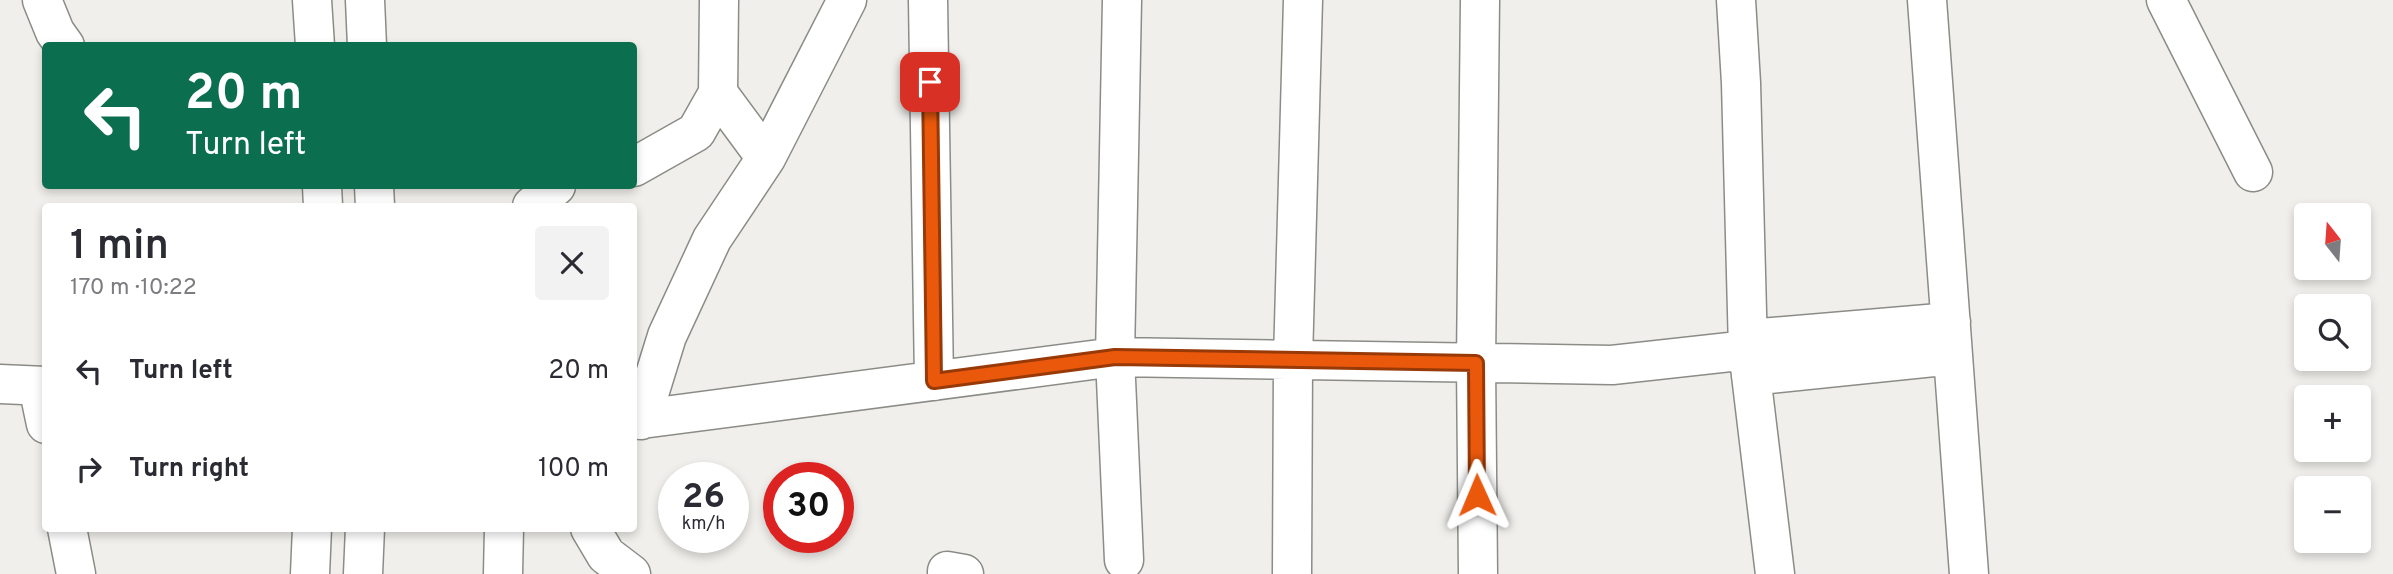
<!DOCTYPE html>
<html lang="en">
<head>
<meta charset="utf-8">
<style>
	body { margin:0; font-family:Overpass,sans-serif; background:#f2f2f3; color:#2b2b33; height:100vh; display:flex; flex-direction:column; font-size:26px; white-space:nowrap }
	* { box-sizing:border-box; margin:0 }
	p { font-size:23px; color:#7c7c81 }
	.icon { flex:none; width:38px; height:38px; fill:none; stroke:currentColor; stroke-width:2; stroke-linecap:round; stroke-linejoin:round }
	.map { position:relative; flex:1; overflow:hidden }
	.details { position:absolute; left:42px; top:203px; width:595px; height:329px; display:flex; flex-direction:column; background:#fff; border-radius:7px; box-shadow:0 4px 10px #0003 }
	.details>* { flex:none }
	.guide { position:absolute; left:42px; top:42px; width:595px; height:147px; border-radius:7px; box-shadow:0 4px 10px #0003; background:#0b6e4f; color:#fff; overflow:hidden }
	.needle { width:46px; rotate:343deg }
	.buttons { position:absolute; left:2294px; top:203px; display:grid; gap:14px }
	.buttons a { display:grid; place-items:center; width:77px; height:77px; border-radius:7px; background:#fff; box-shadow:0 4px 10px #0003; font-size:35px }
	.speed { position:absolute; left:658px; top:462px; display:flex; gap:14px; font-size:35px; font-weight:700; text-align:center }
	.speed>* { display:grid; place-content:center; width:91px; height:91px; border-radius:50%; background:#fff; box-shadow:0 4px 10px #0003; line-height:1 }
	.speed small { font-size:18px; font-weight:400 }
	.speed .limit { border:10px solid #d22; background:#fff; color:#111 }
	.pin { position:absolute; display:grid; place-items:center; width:60px; height:60px; color:#fff; margin:-30px; border-radius:14px; box-shadow:0 4px 10px #0006 }
	.me { position:absolute; width:77px; margin:-38px; rotate:359deg; stroke-linejoin:round; filter:drop-shadow(0 0 5px #0008) }
	.turn { display:flex; align-items:center; gap:24px; height:147px; padding:0 28px; font-size:32px }
	.turn .icon { width:91px; height:91px; stroke-width:2.5 }
	.turn b { display:block; font-size:49px; line-height:60px }
	.round { display:grid; place-items:center; flex:none; width:74px; height:74px; border-radius:7px; background:#f2f2f3 }
	.summary { display:flex; align-items:center; justify-content:space-between; height:119px; padding:0 28px }
	h1 { font-size:42px; font-weight:600; line-height:52px }
	ul { padding:0; list-style:none }
	li { display:flex; align-items:center; gap:21px; height:98px; padding:0 28px }
	li div { flex:1 }
	li b { display:block; font-size:26px }
	li em { font-style:normal }
	.map>svg:first-child { display:block }
	.lines { fill:none; stroke-linecap:round; stroke-linejoin:round }
	.minor-casing { stroke:#8c8c87; stroke-width:41 }
	.major-casing { stroke:#8c8c87; stroke-width:41 }
	.minor { stroke:#fff; stroke-width:38 }
	.major { stroke:#fff; stroke-width:38 }
	.route-casing { stroke:#983908; stroke-width:18 }
	.route { stroke:#ea580c; stroke-width:12 }
</style>
</head>
<body>
<div class="map">
<svg width="2393" height="574" viewBox="0 0 2393 574">
	<rect width="100%" height="100%" fill="#f0efeb"/>
	<g class="lines">
		<!-- minor casing -->
		<g class="minor-casing">
			<path id="minor" d="M42 0 55 32 65 46
				M928 0 934 381
				M1122 0 1115 357 1124 560
				M1736 0 1741 83 1748 350 1775 574
				M1927 0 1969 574
				M2166 0 2253 172
				M766 158 847 0
				M634 167 696 132 718 93 719 0
				M532 206 556 186
				M1749 339 1951 322
				M1751 376 1953 355
				M0 384 46 386
				M38 386 46 424
				M634 420 1115 357 1612 365 1748 350
				M641 420 667 336 712 239 766 158 718 93
				M67 528 76 574
				M590 528 606 555 631 574
				M503 574 504 528
				M947 574V571L964 574
				M1292 574 1293 360 1303 0
				M1478 574 1476 363 1480 0"/>
		</g>
		<!-- major casing -->
		<g class="major-casing">
			<path id="major" d="M312 0 315 46
				M365 0 367 46
				M322 186 323 206
				M374 186 375 206
				M310 574 312 528
				M363 574 365 528"/>
		</g>
		<!-- minor -->
		<use href="#minor" class="minor"/>
		<!-- major -->
		<use href="#major" class="major"/>
	</g>
	<g class="lines">
		<!-- route casing -->
		<g class="route-casing">
			<path id="route" d="M930 82 934 381 1115 357 1476 363 1477 495"/>
		</g>
		<!-- route -->
		<use href="#route" class="route"/>
	</g>
</svg>
<div class="buttons">
<a><svg class="needle" viewBox="-14 -14 28 28"><path d="M0-13l5 13h-10z" fill="#e53935"/><path d="M0 13l5-13h-10z" fill="#7c7c81"/></svg></a>
<a><svg class="icon" aria-label="search" viewBox="0 0 24 24"><circle cx="10" cy="10" r="6"/><path d="M15 15l6 6"/></svg></a>
<a>+</a>
<a>−</a>
</div>
<div class="speed"><div>26<small>km/h</small></div><div class="limit">30</div></div>
<div class="pin" style="left:930px;top:82px;background:#d93025"><svg class="icon" aria-label="arrive" viewBox="0 0 24 24"><path d="M6 21V4h12l-3 4 3 4H6"/></svg></div>
<svg class="me" style="left:1477px;top:495px" viewBox="-20 -20 40 40"><path d="M0-17L14 15 0 8-14 15z" fill="#ea580c" stroke="#fff" stroke-width="4"/></svg>
<div class="guide">
<div class="turn"><svg class="icon" aria-label="left" viewBox="0 0 24 24"><path d="M17 20v-9H6M10 6l-5 5 5 5"/></svg><div><b>20 m</b>Turn left</div></div>
</div>
<section class="details">
<div class="summary"><div><h1>1 min</h1><p>170 m · 10:22</p></div><a class="round"><svg class="icon" aria-label="close" viewBox="0 0 24 24"><path d="M6 6l12 12M18 6L6 18"/></svg></a></div>
<ul>
<li><svg class="icon" aria-label="left" viewBox="0 0 24 24"><path d="M17 20v-9H6M10 6l-5 5 5 5"/></svg><div><b>Turn left</b></div><em>20 m</em></li>
<li><svg class="icon" aria-label="right" viewBox="0 0 24 24"><path d="M7 20v-9h11M14 6l5 5-5 5"/></svg><div><b>Turn right</b></div><em>100 m</em></li>
</ul>
</section>
</div>
</body>
</html>
